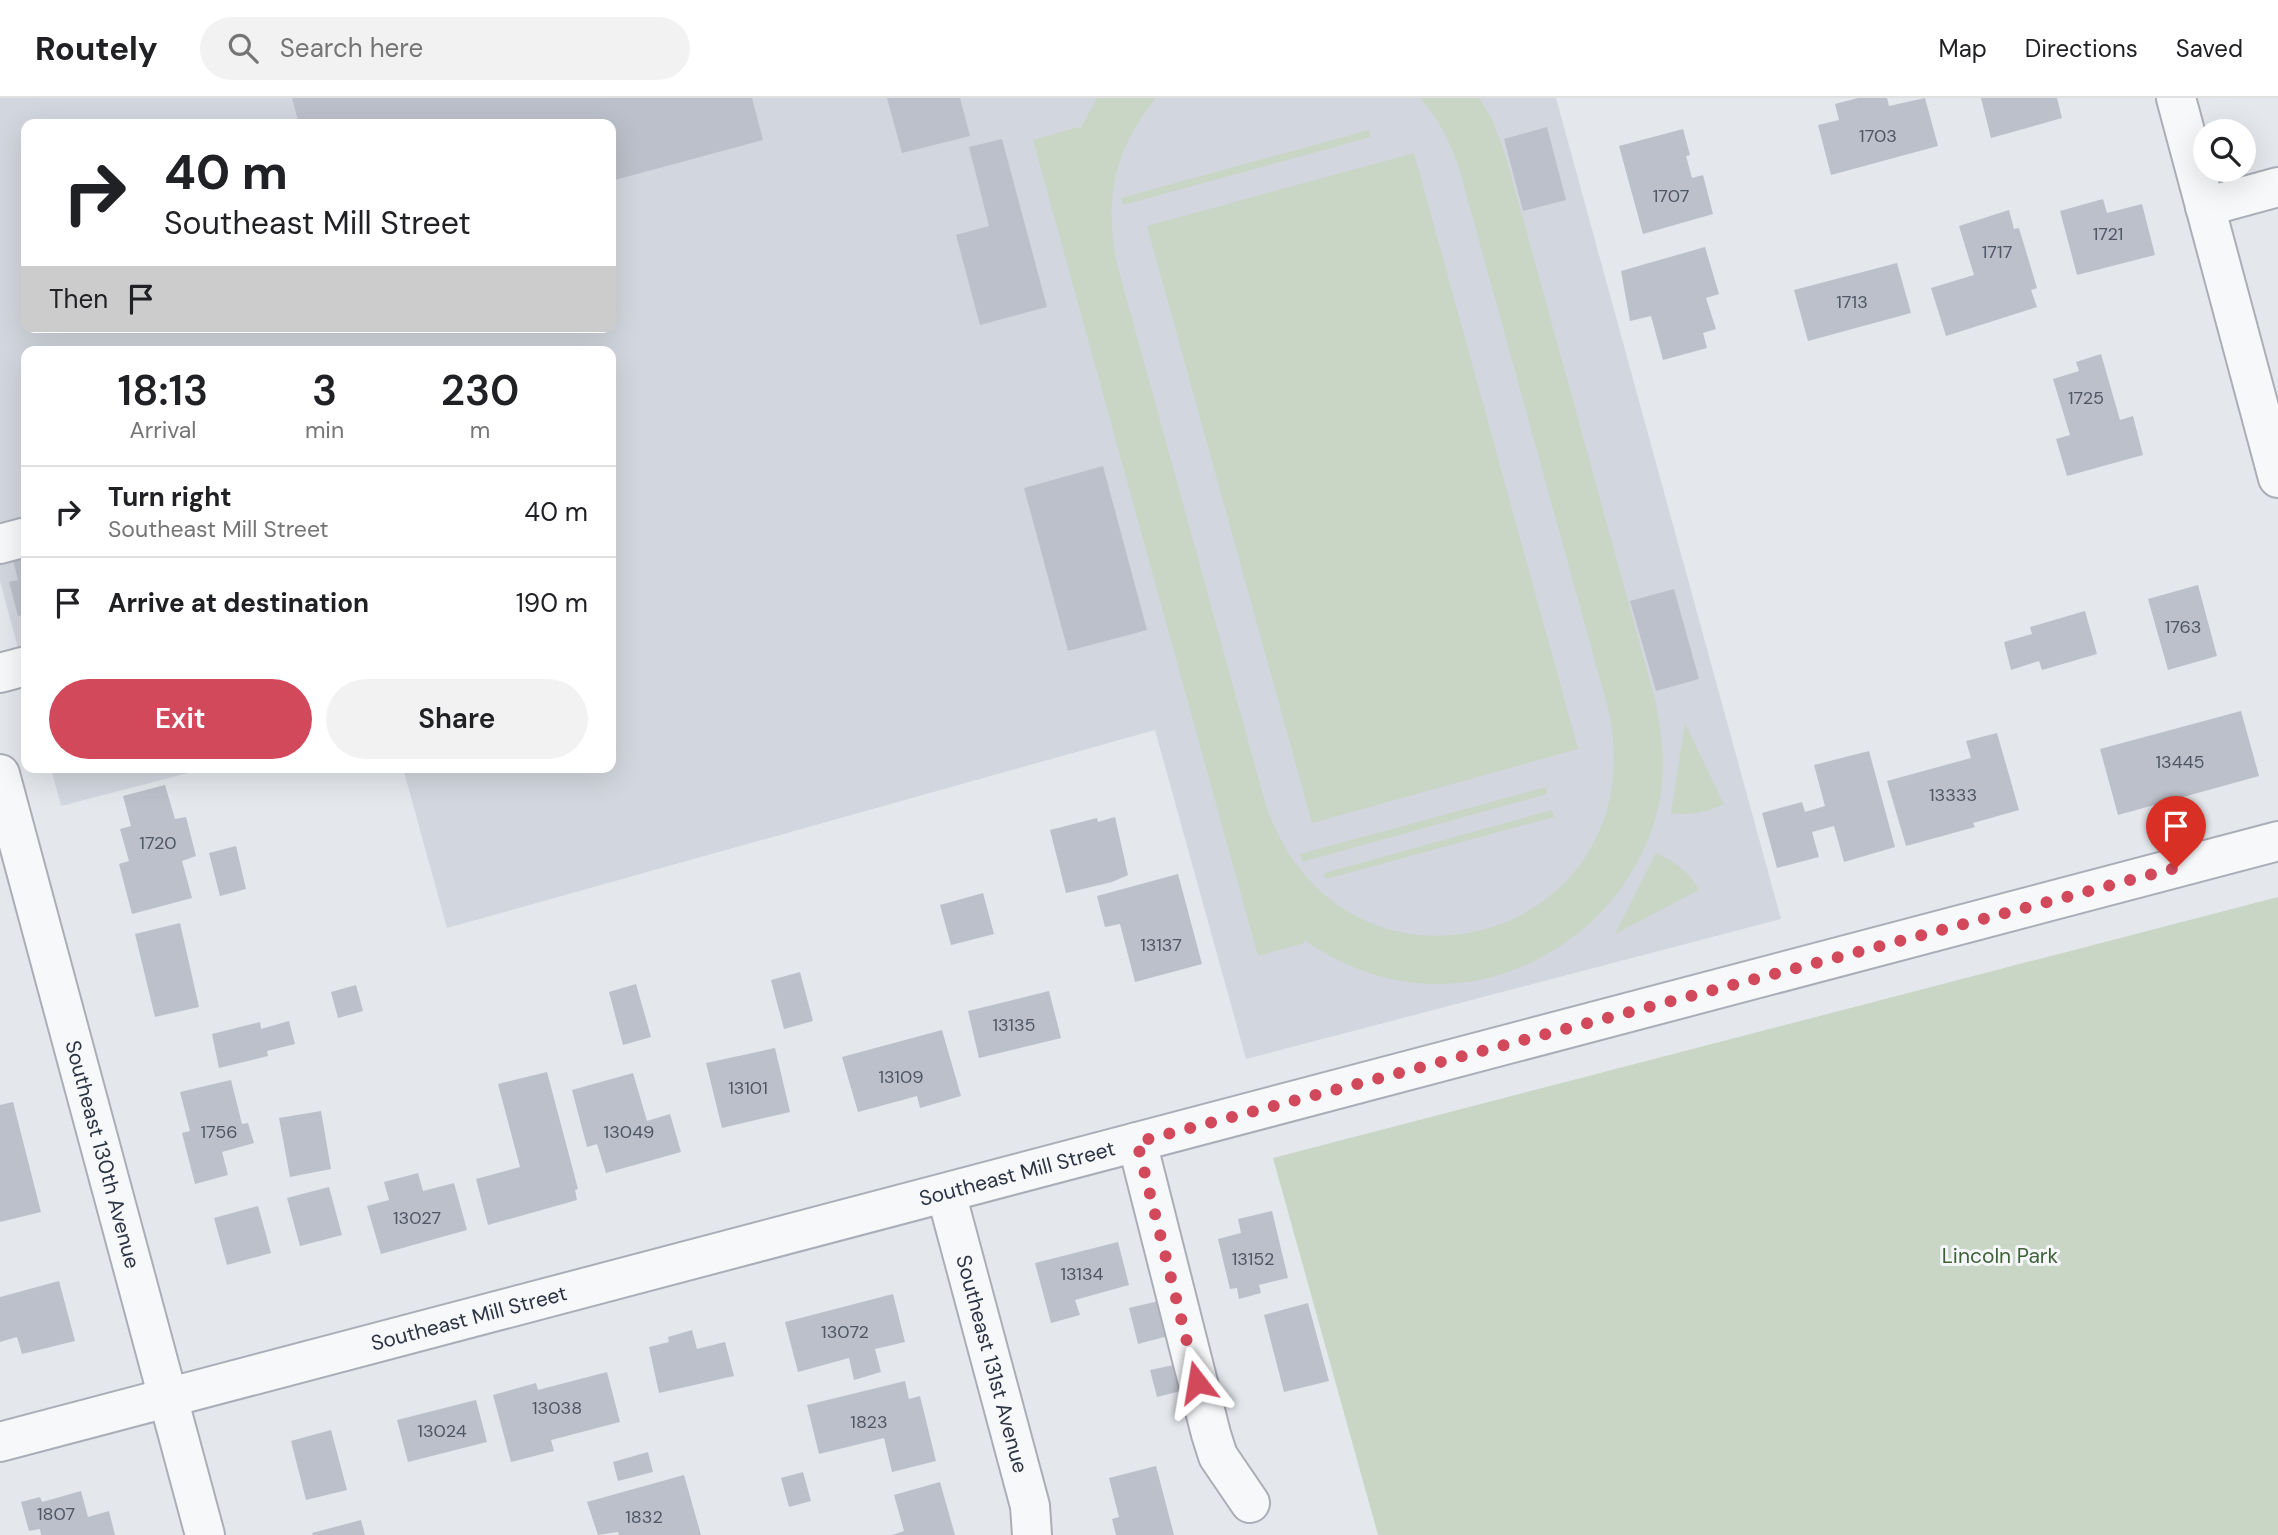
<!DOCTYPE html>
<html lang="en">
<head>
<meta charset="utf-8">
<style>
	body { margin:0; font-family:"DM Sans",sans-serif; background:#f2f2f2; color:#202124; height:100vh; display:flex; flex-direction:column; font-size:26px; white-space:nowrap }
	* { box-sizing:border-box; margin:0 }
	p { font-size:23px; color:#757577 }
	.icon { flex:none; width:38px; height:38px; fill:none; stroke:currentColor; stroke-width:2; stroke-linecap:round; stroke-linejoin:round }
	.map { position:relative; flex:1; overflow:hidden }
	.panel { position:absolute; left:21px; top:248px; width:595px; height:427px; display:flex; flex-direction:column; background:#fff; border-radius:14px; box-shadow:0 7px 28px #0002 }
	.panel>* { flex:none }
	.banner { position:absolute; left:21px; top:21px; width:595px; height:214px; border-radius:14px; box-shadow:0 7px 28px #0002; background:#fff; color:#202124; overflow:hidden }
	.buttons { position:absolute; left:2193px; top:21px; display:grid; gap:14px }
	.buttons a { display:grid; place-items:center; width:63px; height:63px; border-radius:50%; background:#fff; box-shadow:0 7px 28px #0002; font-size:35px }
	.pin { position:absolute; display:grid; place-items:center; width:60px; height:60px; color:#fff; margin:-72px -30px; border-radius:50% 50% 50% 0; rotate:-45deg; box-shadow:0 0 7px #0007 }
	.pin .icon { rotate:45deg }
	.me { position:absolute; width:77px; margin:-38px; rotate:346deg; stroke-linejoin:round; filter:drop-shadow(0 0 5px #0008) }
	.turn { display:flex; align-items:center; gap:24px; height:147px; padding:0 28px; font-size:32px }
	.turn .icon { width:91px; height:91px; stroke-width:2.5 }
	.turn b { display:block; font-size:49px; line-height:60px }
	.then { display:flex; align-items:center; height:66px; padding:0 28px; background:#0003; gap:14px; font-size:26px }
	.eta { display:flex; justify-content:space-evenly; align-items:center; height:119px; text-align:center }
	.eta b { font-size:42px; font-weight:600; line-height:49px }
	.button { display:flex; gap:14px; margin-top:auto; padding:14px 28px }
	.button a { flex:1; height:80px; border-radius:42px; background:#d1495b; color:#fff; font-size:28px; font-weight:600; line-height:80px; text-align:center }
	.button a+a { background:#f2f2f2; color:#202124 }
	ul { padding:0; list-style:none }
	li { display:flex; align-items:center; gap:21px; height:91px; padding:0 28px; border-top:2px solid #e0e0e0 }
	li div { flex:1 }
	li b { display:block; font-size:26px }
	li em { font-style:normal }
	header { display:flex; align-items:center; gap:42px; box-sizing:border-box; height:98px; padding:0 35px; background:#fff; border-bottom:2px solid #e0e0e0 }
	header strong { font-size:33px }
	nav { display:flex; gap:38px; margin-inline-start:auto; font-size:24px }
	.search { width:490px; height:63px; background:#f2f2f2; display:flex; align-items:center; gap:18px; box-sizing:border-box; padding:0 24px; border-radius:38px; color:#757577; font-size:26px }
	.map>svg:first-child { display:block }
	.built { fill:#d2d6de; fill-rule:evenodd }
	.green { fill:#c9d6c5 }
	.building { fill:#bbc0ca }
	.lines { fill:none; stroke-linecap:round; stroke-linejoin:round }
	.minor-casing { stroke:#a9aeb7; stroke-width:42 }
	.minor { stroke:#f7f8fa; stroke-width:38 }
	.route { stroke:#d1495b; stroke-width:12; stroke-dasharray:0 21.6 }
	.labels { text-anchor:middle; stroke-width:6; stroke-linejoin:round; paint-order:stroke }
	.number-label { font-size:18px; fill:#4f5766 }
	.street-label { font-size:21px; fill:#2b3445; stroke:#f4f6f9 }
	.park-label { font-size:21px; fill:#3f6138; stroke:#f4f6f9 }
</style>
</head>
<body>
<header>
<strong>Routely</strong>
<div class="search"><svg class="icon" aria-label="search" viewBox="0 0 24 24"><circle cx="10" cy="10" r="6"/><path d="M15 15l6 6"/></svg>Search here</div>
<nav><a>Map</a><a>Directions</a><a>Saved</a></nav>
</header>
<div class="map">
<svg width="2278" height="1437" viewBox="0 0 2278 1437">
	<rect width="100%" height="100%" fill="#e4e7ec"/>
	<!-- built -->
	<path class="built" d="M0 0H1556L1781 821 1246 961 1155 632 447 830 403 670H611V254H26V580L0 483ZM26 26H611V229H26Z
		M51 670H207L61 708Z"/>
	<!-- green -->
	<path class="green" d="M1097 0H1156C1114 51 1104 102 1117 166L1266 708C1345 931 1656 845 1609 614L1459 70C1450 44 1439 21 1420 0H1479L1492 21 1506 59 1655 601C1662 636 1666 671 1659 706 1633 825 1511 908 1391 881 1359 874 1331 860 1304 842V845L1258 858 1033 42 1079 29 1080 31Z
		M1369 32 1371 39 1123 107 1121 100Z
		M1414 55 1578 651 1312 725 1147 128Z
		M1685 625 1724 706C1706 714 1691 718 1671 715Z
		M1546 689 1547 696 1302 764 1300 756Z
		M1552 712 1554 719 1326 781 1324 775Z
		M1656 755C1675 763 1689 774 1699 792L1615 836Z
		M2278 799V1437H1378L1273 1060Z"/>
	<!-- building -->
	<path class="building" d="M292 0H752L763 42 611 83V26H299Z
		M887 0H960L970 38 902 55Z
		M1858 0H1887L1889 8 1925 0 1938 48 1831 77 1818 27 1839 22 1835 6Z
		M1981 0H2057L2062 20 1991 40Z
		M1547 29 1566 102 1523 113 1504 41Z
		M1683 31 1690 57 1686 58 1692 80 1703 77 1713 116 1643 136 1619 48Z
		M1002 41 1047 209 980 227 956 137 989 128 969 49Z
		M2103 101 2107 115 2142 106 2155 157 2077 177 2060 113Z
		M2009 112 2014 131 2019 130 2037 190 2031 192 2037 209 1946 238 1931 190 1974 177 1959 128Z
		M1705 149 1719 196 1706 200 1716 231 1703 235 1707 250 1663 262 1651 218 1630 223 1621 173Z
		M1897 165 1911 215 1808 243 1794 192Z
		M2101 256 2120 322 2133 318 2143 357 2067 378 2056 341 2070 337 2053 281 2079 273 2076 264Z
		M1103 368 1147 532 1068 553 1024 390Z
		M26 457V516L18 518 9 484 18 482 13 461Z
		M2198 487 2217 558 2168 572 2148 501Z
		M1674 491 1699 581 1656 593 1630 503Z
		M2085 513 2097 556 2042 572 2039 563 2011 572 2004 544 2032 536 2030 529Z
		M2241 613 2259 678 2118 717 2100 651Z
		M1997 635 2019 712 1973 725 1975 729 1906 748 1887 683 1971 660 1966 643Z
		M1869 653 1895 749 1844 764 1834 728 1812 734 1819 759 1777 770 1762 715 1802 704 1805 714 1825 708 1814 667Z
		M165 687 175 721 186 719 196 758 182 763 192 800 132 816 119 766 129 763 120 731 131 728 123 698Z
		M1115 719 1128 777 1112 784 1066 795 1050 732 1097 720 1098 724Z
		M236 748 246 791 220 798 209 755Z
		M1178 776 1202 866 1135 884 1120 826 1105 829 1097 798Z
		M983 795 994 836 951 847 940 807Z
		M180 825 199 909 155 919 135 836Z
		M800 874 813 923 784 931 771 882Z
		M636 886 651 939 623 947 609 894Z
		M356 887 363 913 338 920 331 894Z
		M1049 893 1061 940 979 960 968 913Z
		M289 923 295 946 267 953 268 958 219 970 212 936 260 924 261 931Z
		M942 932 961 998 920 1010 917 998 858 1014 842 959Z
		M775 950 790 1014 722 1030 706 965Z
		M547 974 578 1091 575 1092 577 1102 488 1127 476 1081 520 1069 498 986Z
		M633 975 647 1023 670 1016 681 1054 606 1075 597 1046 587 1049 572 992Z
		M231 982 242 1026 248 1025 254 1045 222 1054 228 1077 195 1086 182 1035 190 1033 180 994Z
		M13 1004 41 1114 0 1124V1007Z
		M321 1013 331 1071 290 1079 279 1020Z
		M418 1075 423 1093 454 1085 467 1132 381 1156 367 1108 389 1102 384 1084Z
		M329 1089 342 1137 300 1148 287 1100Z
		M258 1108 271 1155 227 1167 214 1120Z
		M1272 1113 1288 1180 1259 1187 1261 1195 1239 1201 1237 1190 1230 1191 1218 1141 1241 1135 1238 1121Z
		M1118 1144 1129 1187 1075 1202 1080 1217 1051 1225 1035 1165Z
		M59 1183 75 1243 22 1256 17 1239 0 1244V1199Z
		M893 1196 905 1244 875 1251 881 1274 854 1282 849 1260 798 1274 785 1224Z
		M1163 1202 1172 1237 1138 1246 1129 1210Z
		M1308 1205 1329 1283 1284 1294 1264 1217Z
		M692 1232 697 1251 725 1244 734 1278 659 1295 649 1249 669 1244 668 1239Z
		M1174 1267 1181 1293 1157 1299 1150 1272Z
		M607 1274 620 1324 551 1342 554 1353 511 1364 493 1297 536 1285 538 1292Z
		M905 1283 909 1301 920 1298 936 1363 892 1374 884 1340 819 1356 807 1307Z
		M476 1302 487 1344 408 1364 397 1322Z
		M331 1332 347 1392 306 1402 291 1343Z
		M648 1354 653 1374 618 1383 613 1364Z
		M1156 1368 1174 1437H1116L1112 1421 1119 1419 1109 1380Z
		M803 1374 811 1403 789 1409 781 1380Z
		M684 1377 701 1437H619L618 1434 598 1437 587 1404Z
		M940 1384 955 1437H892L904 1433 894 1397Z
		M81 1393 88 1419 109 1413 115 1437H41L40 1431 29 1433 21 1404 40 1399 42 1404Z
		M361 1422 365 1437H313L312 1435Z"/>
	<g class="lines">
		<!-- minor casing -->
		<g class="minor-casing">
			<g id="minor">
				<path d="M2176 0 2278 380"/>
				<path d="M2205 109 2278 89"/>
				<path d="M0 446 26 439"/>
				<path d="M0 575 26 568"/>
				<path id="s1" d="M0 676 205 1437"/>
				<path d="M1137 1044 1211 1336 1218 1358 1250 1405"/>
				<path id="s2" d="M946 1095 1030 1408 1032 1437"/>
				<path id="s3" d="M0 1344 2278 743"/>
			</g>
		</g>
		<!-- minor -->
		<use href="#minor" class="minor"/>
	</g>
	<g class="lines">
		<!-- route -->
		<path class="route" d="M1197 1284 1137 1044 2176 770"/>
	</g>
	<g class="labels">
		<!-- number labels -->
		<g class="number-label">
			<text x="1878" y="44">1703</text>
			<text x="1671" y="104">1707</text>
			<text x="2108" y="142">1721</text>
			<text x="1997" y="160">1717</text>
			<text x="1852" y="210">1713</text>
			<text x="2086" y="306">1725</text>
			<text x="2183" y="535">1763</text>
			<text x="2180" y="670">13445</text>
			<text x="1953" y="703">13333</text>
			<text x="158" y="751">1720</text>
			<text x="1161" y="853">13137</text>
			<text x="1014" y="933">13135</text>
			<text x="901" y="985">13109</text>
			<text x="748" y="996">13101</text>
			<text x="219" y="1040">1756</text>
			<text x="629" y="1040">13049</text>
			<text x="417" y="1126">13027</text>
			<text x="1253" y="1167">13152</text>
			<text x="1082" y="1182">13134</text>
			<text x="845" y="1240">13072</text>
			<text x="557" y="1316">13038</text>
			<text x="869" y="1330">1823</text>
			<text x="442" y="1339">13024</text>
			<text x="56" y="1422">1807</text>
			<text x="644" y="1425">1832</text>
		</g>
		<!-- street labels -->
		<g class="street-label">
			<text dy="7" stroke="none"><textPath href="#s1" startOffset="394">Southeast 130th Avenue</textPath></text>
			<text dy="7" stroke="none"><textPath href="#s3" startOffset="1052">Southeast Mill Street</textPath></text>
			<text dy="7" stroke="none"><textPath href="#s3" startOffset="485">Southeast Mill Street</textPath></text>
			<text dy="7" stroke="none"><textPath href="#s2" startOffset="177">Southeast 131st Avenue</textPath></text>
		</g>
		<!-- park labels -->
		<g class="park-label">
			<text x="2000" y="1165">Lincoln Park</text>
		</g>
	</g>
</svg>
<div class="buttons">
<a><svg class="icon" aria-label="search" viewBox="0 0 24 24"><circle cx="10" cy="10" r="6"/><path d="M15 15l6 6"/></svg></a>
</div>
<div class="pin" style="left:2176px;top:770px;background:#d93025"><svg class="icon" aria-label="arrive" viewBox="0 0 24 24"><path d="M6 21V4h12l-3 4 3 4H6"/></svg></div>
<svg class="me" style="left:1197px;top:1284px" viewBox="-20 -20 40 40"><path d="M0-17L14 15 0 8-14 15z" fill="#d1495b" stroke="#fff" stroke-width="4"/></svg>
<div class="banner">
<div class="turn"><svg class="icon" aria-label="right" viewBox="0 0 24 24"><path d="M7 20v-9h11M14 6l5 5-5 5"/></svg><div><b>40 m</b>Southeast Mill Street</div></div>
<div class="then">Then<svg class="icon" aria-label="arrive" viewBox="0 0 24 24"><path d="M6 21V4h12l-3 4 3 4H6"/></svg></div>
</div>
<section class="panel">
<div class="eta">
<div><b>18:13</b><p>Arrival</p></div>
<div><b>3</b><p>min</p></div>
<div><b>230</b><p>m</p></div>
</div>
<ul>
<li><svg class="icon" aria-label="right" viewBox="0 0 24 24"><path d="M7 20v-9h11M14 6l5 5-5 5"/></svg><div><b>Turn right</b><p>Southeast Mill Street</p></div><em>40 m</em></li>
<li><svg class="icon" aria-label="arrive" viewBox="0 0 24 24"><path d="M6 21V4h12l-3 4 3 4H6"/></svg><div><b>Arrive at destination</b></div><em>190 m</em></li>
</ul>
<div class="button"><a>Exit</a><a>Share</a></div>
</section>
</div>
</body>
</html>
